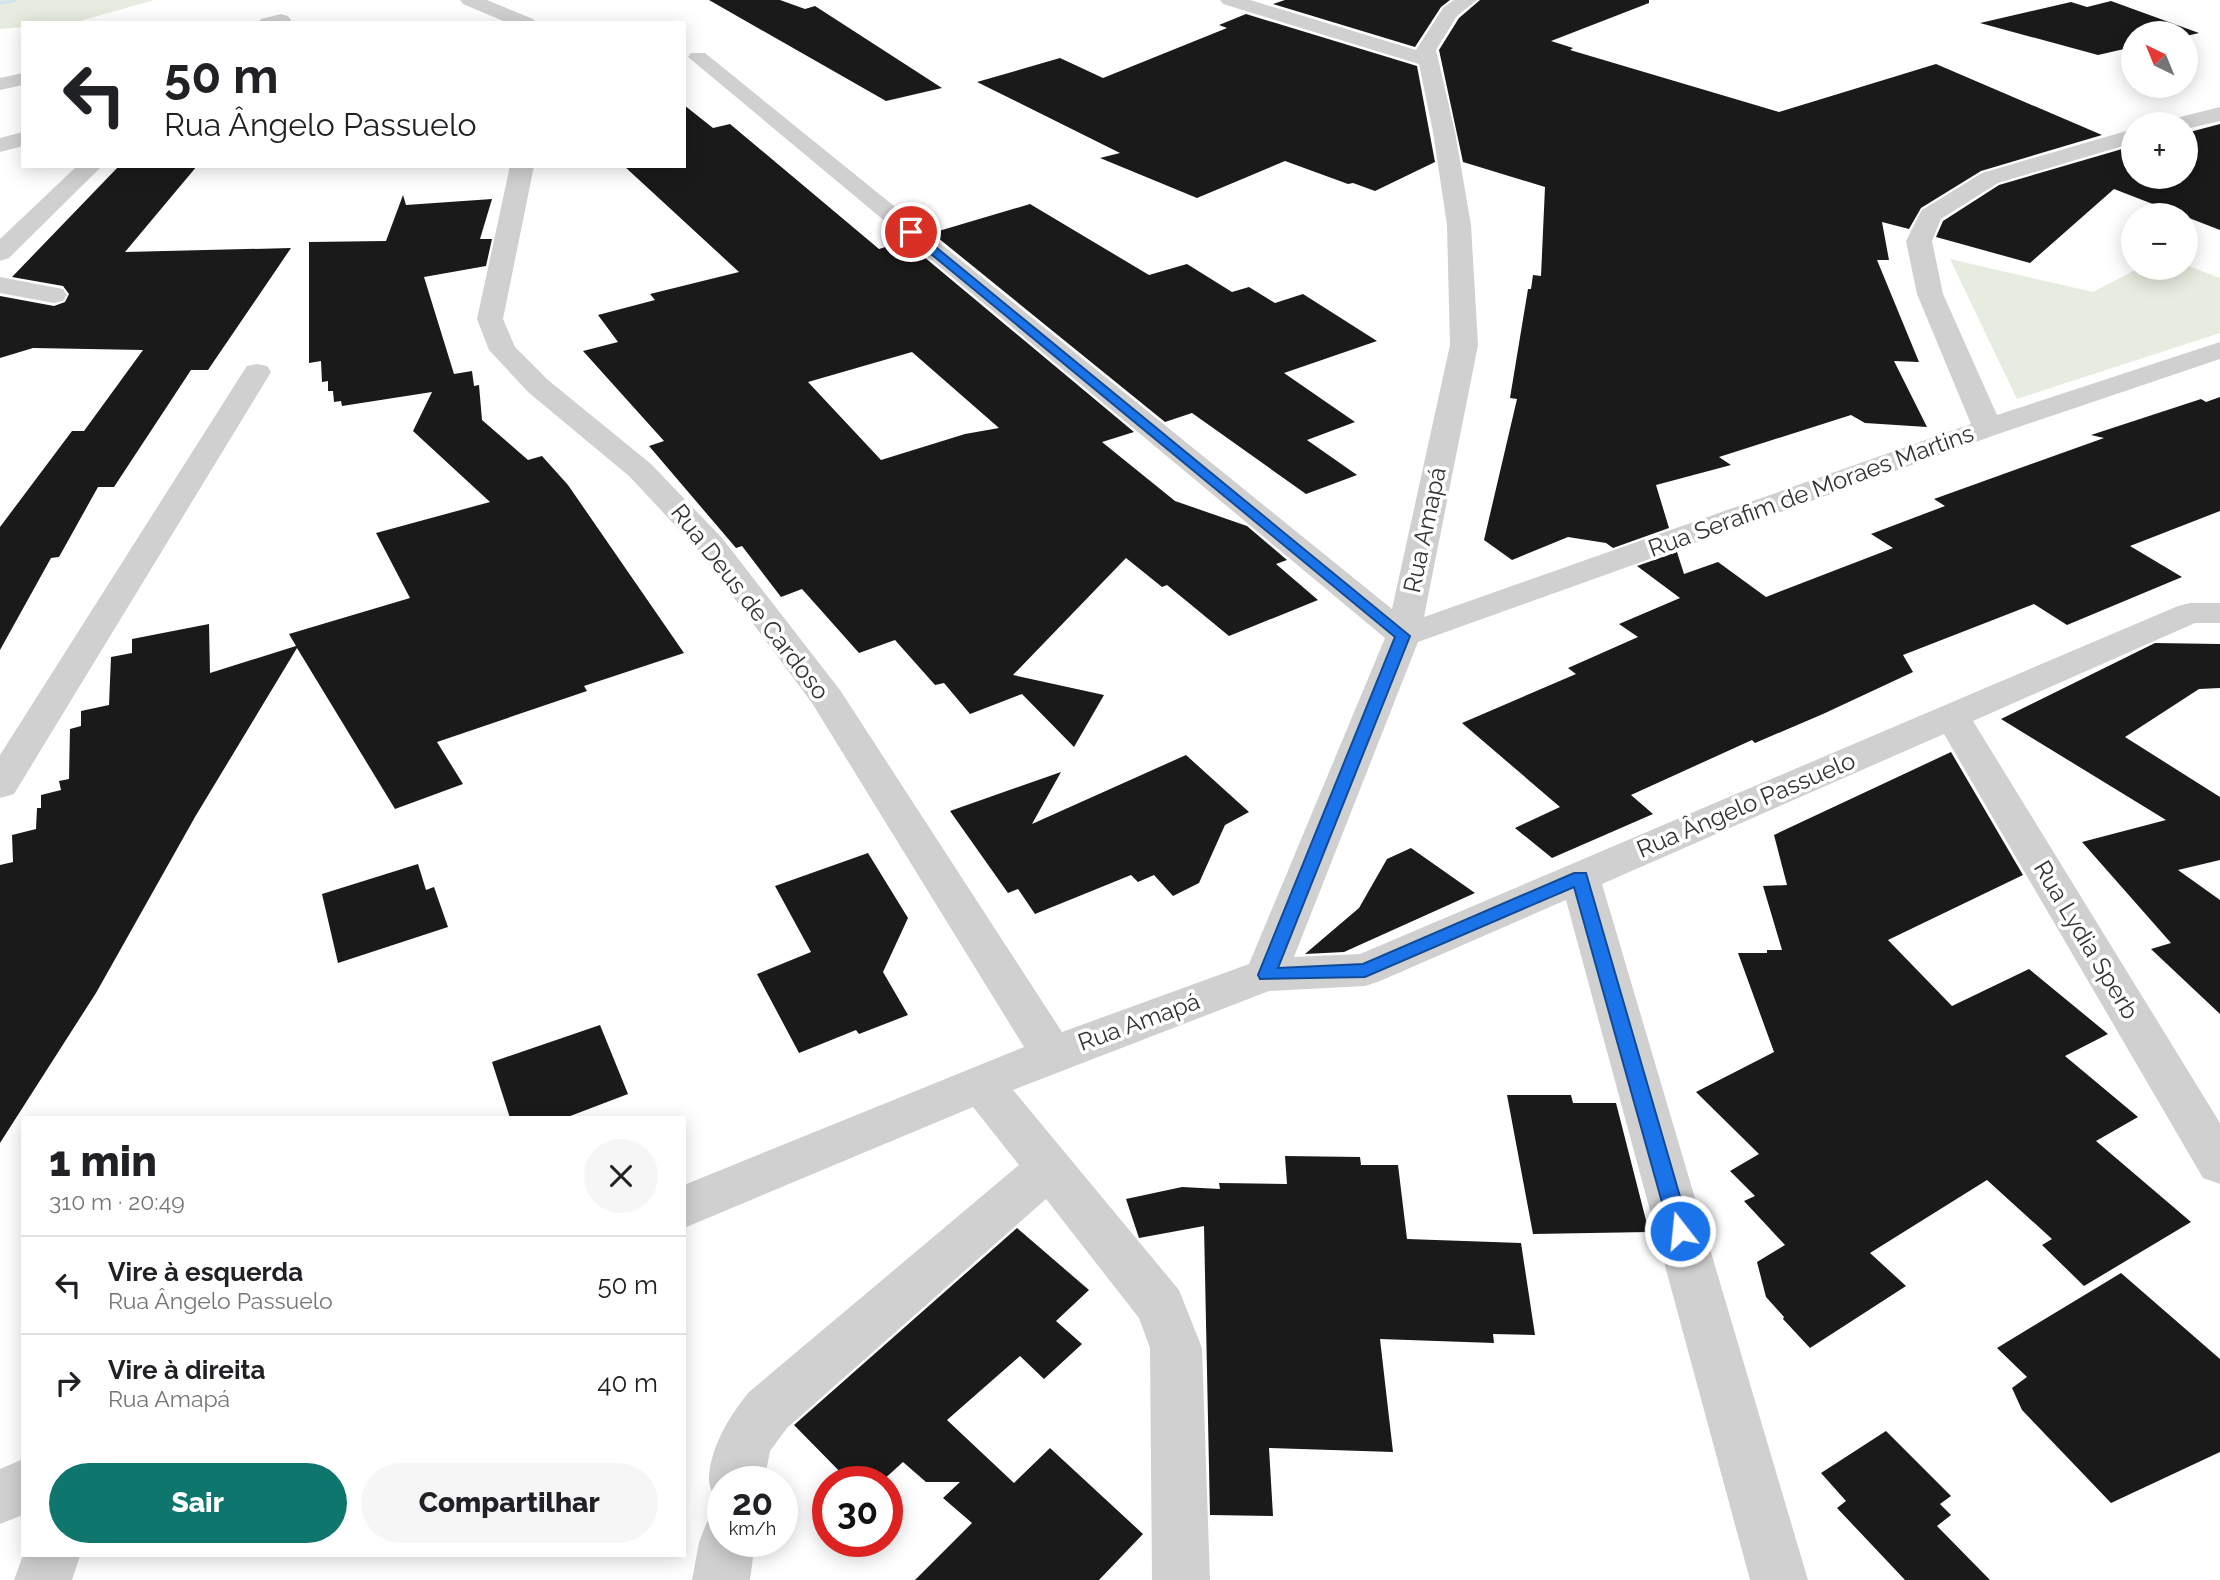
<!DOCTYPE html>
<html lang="pt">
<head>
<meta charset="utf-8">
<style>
	body { margin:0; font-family:Raleway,sans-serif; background:#f6f6f6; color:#202124; height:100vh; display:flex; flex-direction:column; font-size:26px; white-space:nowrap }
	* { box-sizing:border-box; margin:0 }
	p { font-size:23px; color:#757577 }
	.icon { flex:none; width:38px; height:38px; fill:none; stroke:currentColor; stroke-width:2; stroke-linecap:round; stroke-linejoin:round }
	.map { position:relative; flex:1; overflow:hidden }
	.details { position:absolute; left:21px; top:1116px; width:665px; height:441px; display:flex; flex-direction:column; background:#fff; border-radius:0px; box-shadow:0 4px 18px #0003 }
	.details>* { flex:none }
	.guide { position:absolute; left:21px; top:21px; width:665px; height:147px; border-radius:0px; box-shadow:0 4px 18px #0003; background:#fff; color:#202124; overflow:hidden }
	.needle { width:46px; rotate:317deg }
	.controls { position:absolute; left:2121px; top:21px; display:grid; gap:14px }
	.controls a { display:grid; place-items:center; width:77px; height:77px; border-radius:50%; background:#fff; box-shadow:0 4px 18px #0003; font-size:35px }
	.speed { position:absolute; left:707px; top:1466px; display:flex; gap:14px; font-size:35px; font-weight:700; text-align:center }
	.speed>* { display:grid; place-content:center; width:91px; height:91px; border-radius:50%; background:#fff; box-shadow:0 4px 18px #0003; line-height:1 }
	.speed small { font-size:18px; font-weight:400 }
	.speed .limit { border:10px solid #d22; background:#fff; color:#111 }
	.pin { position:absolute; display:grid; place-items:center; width:60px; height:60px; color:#fff; margin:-30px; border:4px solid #fff; border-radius:50%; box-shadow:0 2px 7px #0007 }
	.me { position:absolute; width:77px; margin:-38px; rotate:344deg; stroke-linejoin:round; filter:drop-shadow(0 0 5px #0008) }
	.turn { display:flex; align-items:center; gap:24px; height:147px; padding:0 28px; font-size:32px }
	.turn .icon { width:91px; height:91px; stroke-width:2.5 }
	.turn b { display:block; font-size:49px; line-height:60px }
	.round { display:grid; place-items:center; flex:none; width:74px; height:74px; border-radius:37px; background:#f6f6f6 }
	.head { display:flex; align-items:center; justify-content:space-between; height:119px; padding:0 28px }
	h1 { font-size:42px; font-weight:800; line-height:52px }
	.cta { display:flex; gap:14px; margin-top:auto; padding:14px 28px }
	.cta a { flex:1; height:80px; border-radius:42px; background:#0f766e; color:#fff; font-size:28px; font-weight:800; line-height:80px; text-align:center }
	.cta a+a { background:#f6f6f6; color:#202124 }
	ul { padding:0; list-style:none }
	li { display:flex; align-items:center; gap:21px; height:98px; padding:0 28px; border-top:2px solid #e0e0e0 }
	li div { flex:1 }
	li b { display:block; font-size:26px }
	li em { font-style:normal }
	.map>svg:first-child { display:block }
	.green { fill:#e6ecdf }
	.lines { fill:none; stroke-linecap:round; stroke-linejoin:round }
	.stream { fill:#cfe2ee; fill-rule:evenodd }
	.building { fill:#1a1a1a; fill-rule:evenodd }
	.minor { fill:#d0d0d0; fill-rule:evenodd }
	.route { fill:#1a73e8; stroke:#114b97; stroke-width:2 }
	.labels { text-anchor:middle; stroke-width:7; stroke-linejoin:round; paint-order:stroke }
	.street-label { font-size:24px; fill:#333; stroke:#fff }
</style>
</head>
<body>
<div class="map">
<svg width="2220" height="1580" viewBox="0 0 2220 1580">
	<rect width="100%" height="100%" fill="#fff"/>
	<!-- green -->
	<path class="green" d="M0 0H154L73 23H23V27L0 29Z
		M1950 259 2093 292 2139 268H2186V265L2220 278V333L2017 399Z"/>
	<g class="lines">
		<!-- stream -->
		<path class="stream" d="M17 0 16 2 0 5V1Z"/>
	</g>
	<!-- building -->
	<path class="building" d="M709 0H780L805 9 815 6 942 88 886 101Z
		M1285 0H1450L1441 7 1415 47 1273 4Z
		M1480 0H1649V3L1551 41 1573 48 1570 50 1779 112 1936 64 2102 135 1981 171 1921 208 1909 229 1882 222 1889 260H1877L1919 362 1894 361 1927 427 1865 423 1851 415 1719 457 1731 465 1656 485 1669 528 1613 548 1606 543 1568 537 1512 560 1484 540 1517 399 1510 398 1528 289H1531L1533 275 1541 276 1545 187 1463 162 1439 50 1459 18Z
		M2111 1 2199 33 2186 36V33H2133V47L2098 55 1980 23 2071 2 2087 7Z
		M1246 14 1417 66 1435 162 1375 191 1353 183 1348 184 1285 161 1197 198 1100 158 1120 153 977 82 1060 58 1103 78 1227 28 1219 25Z
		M684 105 713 128 730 124 879 249 905 241 1134 432 1102 442 1175 501 1247 526 1287 560 1276 564 1318 600 1229 636 1167 585 1162 587 1126 558 1013 675 1104 695 1074 747 1022 694 970 714 944 683 935 685 895 640 859 653 802 589 781 597 742 546 736 548 649 446 664 441 583 351 618 342 598 315 655 300 650 294 739 272 624 166H684ZM912 352 999 428 965 434 881 460 808 382Z
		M2220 124V230L2114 189 2030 263 1936 237 1943 221 1999 185 2129 147 2133 149V177H2186V133Z
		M119 166H197L125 252 291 248 208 370H191L114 487H98L59 557 51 558 0 650V527L72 431H84L143 350 33 348 0 358V296L54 306 65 302 69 294 63 286 12 277Z
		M403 195 406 205 492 199 480 239H492L486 266 424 277 454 374 472 371 474 386 479 385 482 420 528 460 542 456 568 485 684 653 584 686 587 691 437 742 463 784 395 809 297 648 195 817 96 993 0 1143V865L13 862 12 835 36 829 37 808H41V795L61 790 59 781 69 779 70 729 81 726V711L109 705 111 657 132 653V639L209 624 210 673 296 646 289 634 410 598 376 533 490 502 413 431 432 392 342 406 341 401 334 402 333 391H328V381L322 382 321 361 309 363V242L386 241Z
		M1030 204 1149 275 1187 264 1232 292 1249 287 1275 303 1303 294 1377 341 1284 373 1355 422 1307 440 1357 475 1306 494 1192 413 1165 422 932 233Z
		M2220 397V511L2130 546 2182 577 2067 625 2034 604 1903 655 1913 672 1823 714 1755 743 1752 740 1631 795 1653 814 1552 858 1515 828 1560 807 1462 723 1576 674 1568 668 1638 637 1619 624 1680 598 1637 566 1677 552 1684 574 1718 562 1766 597 1893 548 1871 534 1945 506 1934 499 2104 438 2091 435 2201 399 2206 402Z
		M2155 643 2220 644V688L2199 689 2125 737 2220 797V860L2178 870 2220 900V1014L2151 949 2171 943 2082 842 2166 820 2001 719Z
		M1951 752 2023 875 1888 940 1952 1006 2029 969 2108 1034 2065 1056 2138 1117 2096 1141 2191 1222 2084 1286 2042 1245 2052 1239 1987 1180 1870 1253 1906 1286 1810 1348 1783 1319 1784 1317 1766 1297 1757 1262 1785 1245 1744 1201 1755 1196 1730 1171 1759 1154 1696 1092 1774 1052 1738 953H1767V950H1782L1763 886 1787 885 1774 835Z
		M1186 755 1249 812 1225 825 1199 883 1173 896 1154 875 1138 882 1131 875 1035 914 1018 889 1008 893 950 811 1061 772 1032 824Z
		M1411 848 1475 893 1344 952 1305 954 1359 908 1387 859Z
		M868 853 908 918 883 972 908 1015 859 1034 856 1030 799 1053 757 974 811 952 775 886Z
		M418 864 426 890 434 887 448 927 338 963 322 894Z
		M600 1025 628 1094 565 1118H510L492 1062Z
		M1507 1095H1571L1573 1103H1616L1649 1232 1533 1234Z
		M1285 1156 1360 1157 1361 1165H1398L1407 1239 1521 1243 1535 1335 1493 1334 1494 1343 1380 1339 1393 1452 1269 1448 1273 1516 1210 1515 1204 1226 1139 1238 1126 1199 1182 1187 1220 1189 1219 1183 1287 1184Z
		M1017 1228 1089 1290 1056 1321 1082 1344 1044 1379 1020 1356 947 1420 1014 1483 1050 1448 1143 1534 1099 1580H915L972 1523 943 1498 960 1482H926L903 1462 881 1482H850L794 1425Z
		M2121 1273 2220 1359V1452L2111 1503 2022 1410 2012 1388 2027 1377 1997 1348Z
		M1886 1431 1951 1496 1940 1504 1951 1515 1937 1526 1990 1580H1905L1837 1508 1846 1501 1821 1473Z"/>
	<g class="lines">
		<!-- minor -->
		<path class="minor" d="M460 0H487L533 19 536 23H508L463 4Z
			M1220 0H1250L1416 50 1443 8 1454 0H1477L1457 16 1436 50 1455 132 1471 225 1478 345 1424 617 1971 424 1917 294 1906 241 1919 215 1922 210 1982 173 2133 129V143L1998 183 1941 219 1932 241 1943 294 1997 415 2220 342V359L1998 434 1418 642 1294 957 1360 954 2178 606 2190 603H2220V623H2195L1973 721 2220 1123V1184L2203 1178 1944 734 1602 884 1808 1580H1750L1566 900 1380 981 1365 986 1269 991 1013 1090 1179 1290 1202 1348 1210 1580H1152L1150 1348 1139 1318 1046 1199 787 1428 770 1451 764 1482H723V1503L716 1501C714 1495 709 1487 709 1480 709 1449 730 1415 749 1392L1019 1165 973 1107 684 1228V1185L1024 1047 812 703 700 552 629 476 528 392 489 350 477 319 510 166H534L503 319 515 347 548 380 651 464 722 538 840 690 1062 1032 1249 964 1385 638 688 57 691 53H705L1392 609 1450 345 1447 225 1433 132 1419 64 1223 4Z
			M281 14 288 16 291 20 289 23H258L261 19Z
			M23 73V85L0 90V78Z
			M2220 107V121L2186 129V124H2169L2172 119Z
			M23 132V146L0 152V138Z
			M77 166H102L9 258 0 261V239Z
			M0 277 63 289 67 295 63 301 54 303 0 293Z
			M257 364 267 366 271 372 14 794 0 798V755L243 372 247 366Z
			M23 1459V1515L0 1524V1469Z
			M723 1516V1542H755L750 1580H692L699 1542 707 1522Z
			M23 1555V1556H80L72 1580H14Z"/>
	</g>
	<!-- route -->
	<path class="route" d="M908 230H915L1410 636 1278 968 1363 964 1574 873H1586L1690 1231 1687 1237 1680 1240 1673 1237 1670 1231 1574 887 1365 977 1260 979 1258 975 1395 637 908 235Z"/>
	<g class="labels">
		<!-- street labels -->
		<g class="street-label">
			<text transform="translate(1811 491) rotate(-20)" y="8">Rua Serafim de Moraes Martins</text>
			<text transform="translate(1425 530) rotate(-78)" y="8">Rua Amapá</text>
			<text transform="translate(750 602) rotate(52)" y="8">Rua Deus de Cardoso</text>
			<text transform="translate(1746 805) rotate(-23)" y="8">Rua Ângelo Passuelo</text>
			<text transform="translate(2086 940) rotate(59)" y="8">Rua Lydia Sperb</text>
			<text transform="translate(1139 1022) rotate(-20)" y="8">Rua Amapá</text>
		</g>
	</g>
</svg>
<div class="controls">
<a><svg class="needle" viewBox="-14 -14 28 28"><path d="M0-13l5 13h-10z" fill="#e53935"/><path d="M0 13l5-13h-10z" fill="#757577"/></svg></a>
<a>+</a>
<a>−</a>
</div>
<div class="speed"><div>20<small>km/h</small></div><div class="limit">30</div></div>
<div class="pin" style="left:911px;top:232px;background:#d93025"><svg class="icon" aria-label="arrive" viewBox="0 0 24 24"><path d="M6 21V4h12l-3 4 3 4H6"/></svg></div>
<svg class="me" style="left:1680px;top:1231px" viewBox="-20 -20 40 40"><circle r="17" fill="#1a73e8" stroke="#fff" stroke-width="3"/><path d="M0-11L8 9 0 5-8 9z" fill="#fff"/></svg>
<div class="guide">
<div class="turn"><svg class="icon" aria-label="left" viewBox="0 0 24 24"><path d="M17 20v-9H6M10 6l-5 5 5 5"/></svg><div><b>50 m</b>Rua Ângelo Passuelo</div></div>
</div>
<section class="details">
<div class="head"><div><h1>1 min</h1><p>310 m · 20:49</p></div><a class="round"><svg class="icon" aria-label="close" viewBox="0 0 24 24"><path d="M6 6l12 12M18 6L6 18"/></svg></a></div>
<ul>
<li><svg class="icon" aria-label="left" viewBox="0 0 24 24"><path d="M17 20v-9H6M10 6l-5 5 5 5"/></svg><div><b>Vire à esquerda</b><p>Rua Ângelo Passuelo</p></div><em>50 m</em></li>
<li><svg class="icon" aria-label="right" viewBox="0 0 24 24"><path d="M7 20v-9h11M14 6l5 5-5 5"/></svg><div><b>Vire à direita</b><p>Rua Amapá</p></div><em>40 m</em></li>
</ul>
<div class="cta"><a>Sair</a><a>Compartilhar</a></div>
</section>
</div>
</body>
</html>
